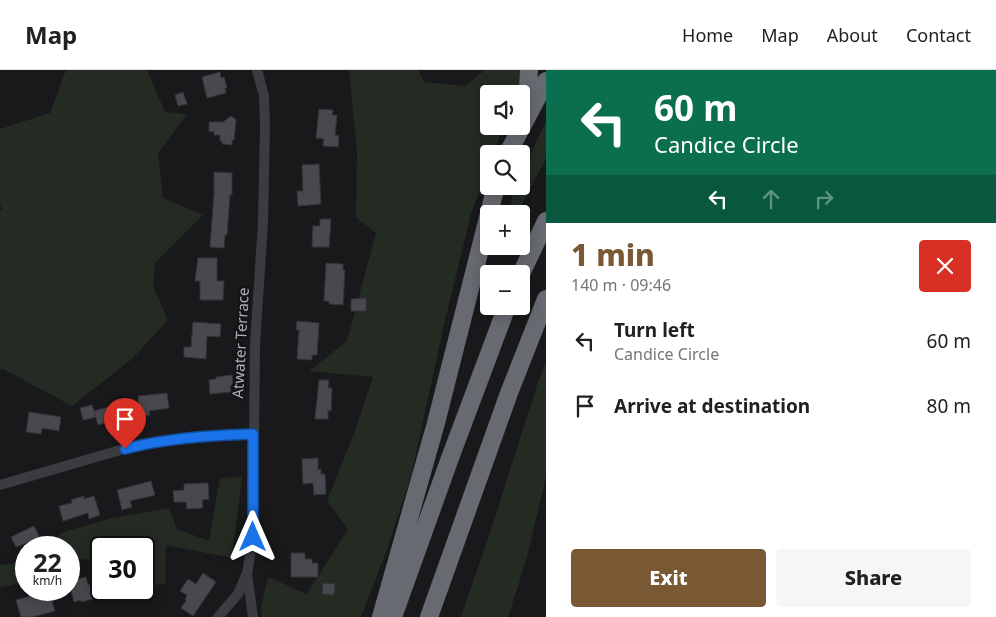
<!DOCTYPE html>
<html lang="en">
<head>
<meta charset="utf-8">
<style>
	body { margin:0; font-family:"Noto Sans",sans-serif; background:#f6f6f6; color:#202124; height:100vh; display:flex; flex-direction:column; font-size:19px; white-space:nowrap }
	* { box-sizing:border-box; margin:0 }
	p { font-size:16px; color:#757577 }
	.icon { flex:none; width:28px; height:28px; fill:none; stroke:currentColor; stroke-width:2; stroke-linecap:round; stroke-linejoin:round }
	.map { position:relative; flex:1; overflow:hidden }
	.side { display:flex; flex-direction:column; background:#fff; width:450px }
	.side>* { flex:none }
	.banner { background:#0b6e4f; color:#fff; overflow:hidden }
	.tools { position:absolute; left:480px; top:15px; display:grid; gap:10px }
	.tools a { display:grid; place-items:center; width:50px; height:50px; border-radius:5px; background:#fff; box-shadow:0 2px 12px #0003; font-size:25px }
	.speed { position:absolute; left:15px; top:466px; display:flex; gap:10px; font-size:25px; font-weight:700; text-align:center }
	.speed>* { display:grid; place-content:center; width:65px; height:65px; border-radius:50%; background:#fff; box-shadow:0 2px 12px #0003; line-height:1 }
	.speed small { font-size:12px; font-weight:400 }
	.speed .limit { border:2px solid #111; border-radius:8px; background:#fff; color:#111 }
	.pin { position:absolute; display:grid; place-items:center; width:42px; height:42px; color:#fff; margin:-51px -21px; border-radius:50% 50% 50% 0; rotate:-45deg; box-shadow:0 0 5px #0007 }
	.pin .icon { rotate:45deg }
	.me { position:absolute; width:55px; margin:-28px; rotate:0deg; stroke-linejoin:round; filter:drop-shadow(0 0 4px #0008) }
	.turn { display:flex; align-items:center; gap:18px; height:105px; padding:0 25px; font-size:22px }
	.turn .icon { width:65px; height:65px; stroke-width:2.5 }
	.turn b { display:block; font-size:35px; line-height:42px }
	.lanes { display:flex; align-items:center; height:48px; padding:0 25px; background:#0003; justify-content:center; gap:25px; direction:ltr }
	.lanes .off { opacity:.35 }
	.round { display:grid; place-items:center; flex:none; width:52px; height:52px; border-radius:5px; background:#f6f6f6 }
	.overview { display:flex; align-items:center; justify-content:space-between; height:85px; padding:0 25px }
	h1 { font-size:30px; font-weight:800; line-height:38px; color:#795834 }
	.primary-button { display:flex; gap:10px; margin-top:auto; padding:10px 25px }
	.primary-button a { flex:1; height:58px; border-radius:5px; background:#795834; color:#fff; font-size:20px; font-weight:800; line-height:58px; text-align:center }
	.primary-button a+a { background:#f6f6f6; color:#202124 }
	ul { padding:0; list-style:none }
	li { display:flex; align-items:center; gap:15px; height:65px; padding:0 25px }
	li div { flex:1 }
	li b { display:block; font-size:19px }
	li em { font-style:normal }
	header { display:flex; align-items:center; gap:30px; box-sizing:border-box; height:70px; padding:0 25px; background:#fff; border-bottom:1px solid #e0e0e0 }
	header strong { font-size:24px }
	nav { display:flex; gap:28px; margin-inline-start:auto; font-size:18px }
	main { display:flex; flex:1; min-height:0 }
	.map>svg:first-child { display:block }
	.green { fill:#232b23 }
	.building { fill:#48494e; stroke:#333437 }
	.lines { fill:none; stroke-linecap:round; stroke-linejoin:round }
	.street { stroke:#3a3c40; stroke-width:10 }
	.highway { stroke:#676a70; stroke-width:18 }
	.route-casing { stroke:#114b97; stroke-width:12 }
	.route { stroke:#1a73e8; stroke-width:9 }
	.labels { text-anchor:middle; stroke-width:4.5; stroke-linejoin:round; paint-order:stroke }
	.street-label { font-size:15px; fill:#acb2ba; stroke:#141416 }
</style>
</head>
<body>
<header>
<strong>Map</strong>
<nav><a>Home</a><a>Map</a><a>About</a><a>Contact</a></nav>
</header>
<main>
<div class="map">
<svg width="546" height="547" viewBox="0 0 546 547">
	<rect width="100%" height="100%" fill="#19191b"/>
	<!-- green -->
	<path class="green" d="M66 0H147L165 42 187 44 158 83 163 128 203 145 155 193 153 216 168 250 133 288 72 336 3 299 0 300V140H2L0 134V59L50 43Z
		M349 0H418L424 12 465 16 485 0H522L523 1 515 24H489V56H504L493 84H489V96L471 144 446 246 411 406 387 479 361 547H262L261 537 268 507 307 524 348 459 327 431 355 361 373 307 309 301 347 271 376 163 356 147 357 82Z
		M546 51V88L517 144H508L515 117 521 116V104Z
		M546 291V407L526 491 508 547H461L493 453 537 315Z
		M242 407 232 488 166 475 165 514 144 516V478H101V490L69 489V478H45L63 462 113 448 169 438 177 459 209 471 220 408Z
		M26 492V512L0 517V495Z"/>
	<!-- building -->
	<path class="building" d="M220 2 221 8 224 7 227 18H225L226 23 207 28 202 7Z
		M183 22 187 34 178 36 175 25Z
		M319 39 333 40 332 45H337L335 65 339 66 338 77 323 76 324 69 316 68Z
		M231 46 235 49 236 51 234 70H232V75L222 74V71H220V65H214V61L209 62V52H223Z
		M319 94 321 134 298 136 297 121H303L302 95Z
		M214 102 232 103V125H230L227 165H225L224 178 210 177 214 124Z
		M320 149H331L329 177H312L313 156H320Z
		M198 188H217V211H224L223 230H200V211H195Z
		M326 193 343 194V200H345L343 235 329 234V231H324Z
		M366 228V241H351V229Z
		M297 251 319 253 317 285H312V290L297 289 299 260H296Z
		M193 252 221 254 220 267 207 266 206 289 184 287V277H191Z
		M232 305 233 315 230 316 231 322 210 324 209 310 216 309V307Z
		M319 310H329L328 318H332L331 341 328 340V349H315Z
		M167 323 169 338 149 341 150 345 140 346 138 326Z
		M92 335 96 347 83 350 80 338Z
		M116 335 120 349 98 355 94 341Z
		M29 342 61 347 59 361 42 358 41 364 26 362Z
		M318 388V400L321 399V404H325L326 424 314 425 313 413 303 414 302 389Z
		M151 411 155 425 130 431 132 437 122 440 117 420Z
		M208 413 209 429 202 430 203 438 187 439 186 432H174L173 421 184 420V414Z
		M84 426V429L94 426 100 445 89 449 88 443 63 451 59 436 72 433 71 430Z
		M34 456 40 468 16 477 11 467Z
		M291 483H305V489H312V493H318V507H291Z
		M72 485 78 509 86 507 88 515 101 511V527L81 532V530L74 532 69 512V486Z
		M203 503 216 512 193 546 181 538 186 531 185 530 187 525 180 521 188 509 196 514Z
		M323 513 335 514 334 525 322 524Z
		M35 525 36 529 50 525 55 541 32 547H21L16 530Z"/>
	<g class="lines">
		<!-- street -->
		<path class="street" d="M0 415 141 374 223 365 253 364
			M218 547 238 524 246 505
			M253 547 247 504 253 467 255 276 263 152 265 56 264 26 257 0"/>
		<!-- highway -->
		<path class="highway" d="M521 39 528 18 529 0
			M509 81 546 11
			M521 204 546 151
			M381 547 436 353 496 116
			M393 547 450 388 507 236
			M429 547 509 323 546 229"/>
	</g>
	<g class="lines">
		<!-- route casing -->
		<g class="route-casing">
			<path id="route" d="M125 379C166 368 211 365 253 364V467"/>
		</g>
		<!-- route -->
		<use href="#route" class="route"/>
	</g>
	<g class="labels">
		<!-- street labels -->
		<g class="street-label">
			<text transform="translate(241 273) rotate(-87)" y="5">Atwater Terrace</text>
		</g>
	</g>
</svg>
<div class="tools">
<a><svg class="icon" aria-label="sound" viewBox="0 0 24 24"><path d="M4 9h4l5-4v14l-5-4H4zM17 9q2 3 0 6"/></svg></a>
<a><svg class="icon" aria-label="search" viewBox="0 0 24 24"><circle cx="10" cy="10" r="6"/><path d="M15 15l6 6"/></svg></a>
<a>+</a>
<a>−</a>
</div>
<div class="speed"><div>22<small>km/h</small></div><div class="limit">30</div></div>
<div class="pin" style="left:125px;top:379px;background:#d93025"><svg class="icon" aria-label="arrive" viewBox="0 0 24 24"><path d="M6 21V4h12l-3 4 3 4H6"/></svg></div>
<svg class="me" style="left:253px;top:467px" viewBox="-20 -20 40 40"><path d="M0-17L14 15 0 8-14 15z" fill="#1a73e8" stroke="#fff" stroke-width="4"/></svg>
</div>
<section class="side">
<div class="banner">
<div class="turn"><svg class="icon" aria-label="left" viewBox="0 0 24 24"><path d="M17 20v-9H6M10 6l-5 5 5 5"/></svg><div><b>60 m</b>Candice Circle</div></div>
<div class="lanes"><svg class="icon" aria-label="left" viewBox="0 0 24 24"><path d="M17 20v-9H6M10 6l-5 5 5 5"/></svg><svg class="icon off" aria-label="ahead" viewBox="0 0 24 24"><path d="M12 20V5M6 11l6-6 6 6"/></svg><svg class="icon off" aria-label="right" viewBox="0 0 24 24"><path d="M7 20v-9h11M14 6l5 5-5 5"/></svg></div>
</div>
<div class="overview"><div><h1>1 min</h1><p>140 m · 09:46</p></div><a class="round" style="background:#d93025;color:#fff"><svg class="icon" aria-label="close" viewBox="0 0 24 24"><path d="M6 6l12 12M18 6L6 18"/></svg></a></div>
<ul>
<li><svg class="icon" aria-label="left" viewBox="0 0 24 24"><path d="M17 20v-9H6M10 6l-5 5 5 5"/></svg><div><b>Turn left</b><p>Candice Circle</p></div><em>60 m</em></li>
<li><svg class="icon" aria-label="arrive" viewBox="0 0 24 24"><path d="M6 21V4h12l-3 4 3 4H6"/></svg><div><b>Arrive at destination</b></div><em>80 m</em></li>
</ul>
<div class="primary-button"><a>Exit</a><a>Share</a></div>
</section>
</main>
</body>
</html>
